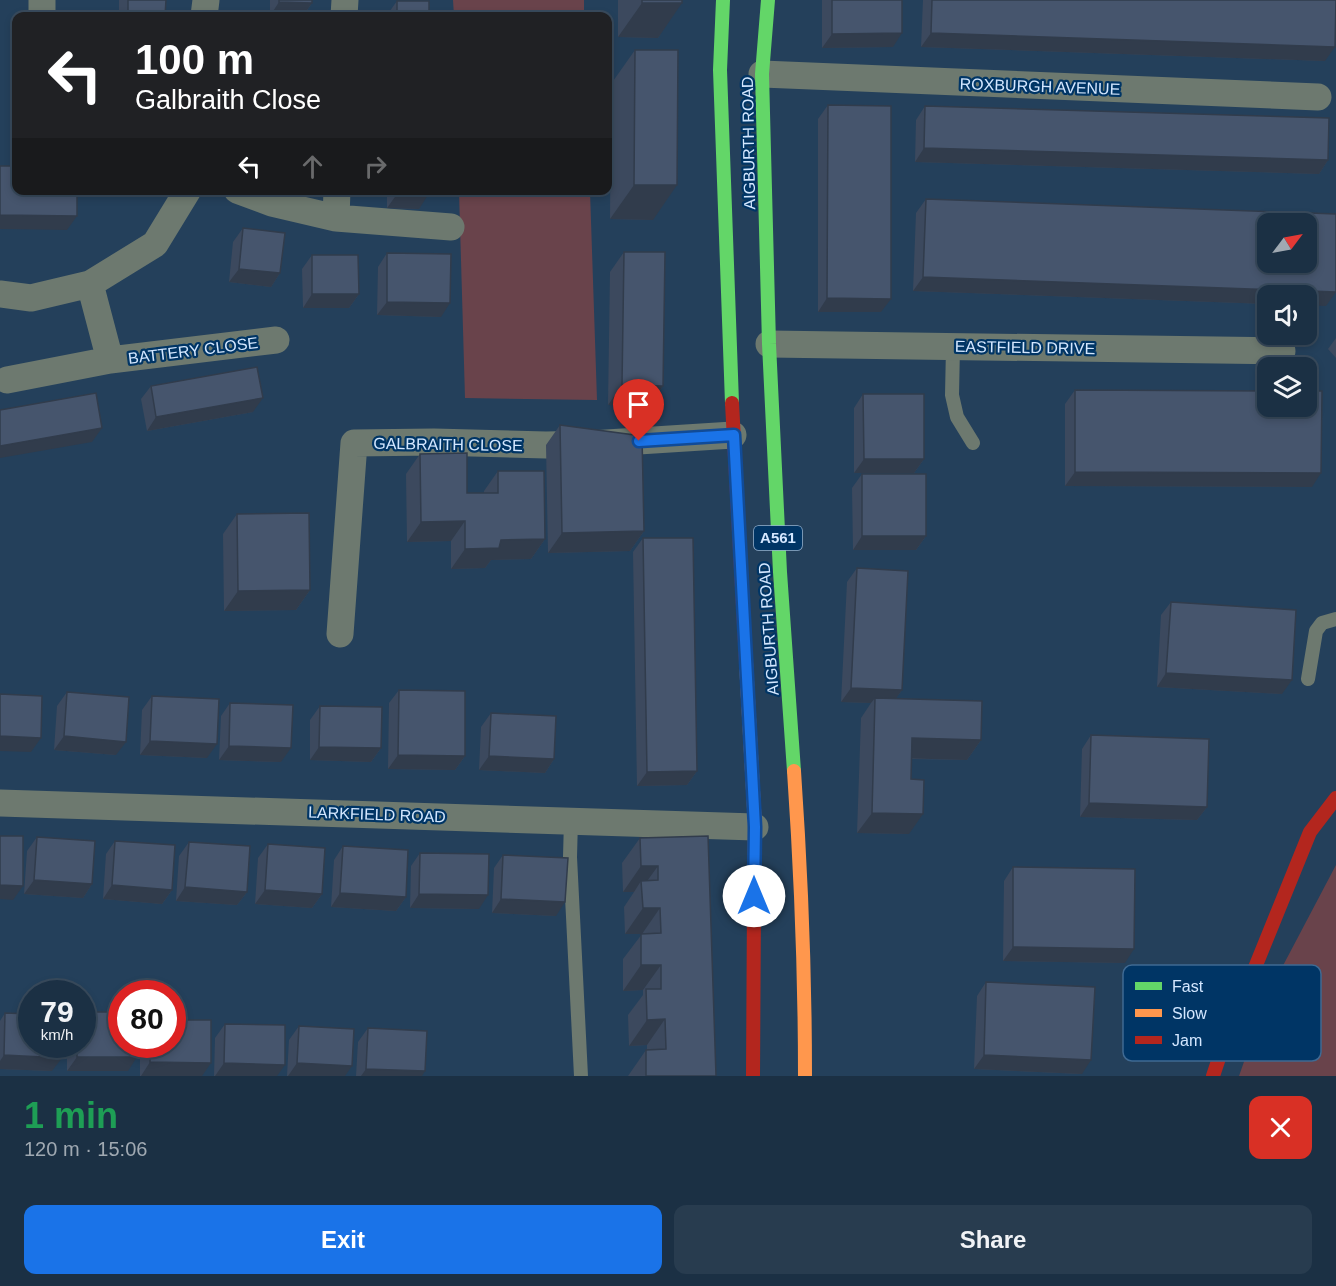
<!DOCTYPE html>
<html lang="en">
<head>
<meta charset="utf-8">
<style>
	body { margin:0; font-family:Helvetica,sans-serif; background:#283c4f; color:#f1f3f6; height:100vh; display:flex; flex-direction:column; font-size:22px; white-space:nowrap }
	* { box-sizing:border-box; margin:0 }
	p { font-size:20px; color:#a0a9b2 }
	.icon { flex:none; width:33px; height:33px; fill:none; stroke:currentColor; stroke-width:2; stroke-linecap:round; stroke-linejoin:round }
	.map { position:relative; height:1076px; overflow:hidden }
	.sheet { display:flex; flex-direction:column; background:#1b3044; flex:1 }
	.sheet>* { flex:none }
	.top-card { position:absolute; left:12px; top:12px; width:600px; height:183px; border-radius:12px; box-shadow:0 3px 9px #0003,0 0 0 2px #394b5d; background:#202124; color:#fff; overflow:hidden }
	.needle { width:39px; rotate:58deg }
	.tools { position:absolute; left:1257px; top:213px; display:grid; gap:12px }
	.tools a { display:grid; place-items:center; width:60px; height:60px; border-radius:12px; background:#1b3044; box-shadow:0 3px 9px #0003,0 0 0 2px #394b5d; font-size:30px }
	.speed { position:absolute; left:18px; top:980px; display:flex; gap:12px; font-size:30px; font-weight:700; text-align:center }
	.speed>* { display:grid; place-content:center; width:78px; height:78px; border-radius:50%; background:#1b3044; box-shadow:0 3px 9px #0003,0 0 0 2px #394b5d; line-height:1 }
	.speed small { font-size:15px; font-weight:400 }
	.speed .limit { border:9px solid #d22; background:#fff; color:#111 }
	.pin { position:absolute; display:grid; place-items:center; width:51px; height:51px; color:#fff; margin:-62px -26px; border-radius:50% 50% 50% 0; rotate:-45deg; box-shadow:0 0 6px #0007 }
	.pin .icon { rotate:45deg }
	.me { position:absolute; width:66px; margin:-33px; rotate:0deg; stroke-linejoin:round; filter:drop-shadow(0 0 4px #0008) }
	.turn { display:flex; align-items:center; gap:21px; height:126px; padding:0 24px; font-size:27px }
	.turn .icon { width:78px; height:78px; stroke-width:2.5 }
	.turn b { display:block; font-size:42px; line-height:51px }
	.lanes { display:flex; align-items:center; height:57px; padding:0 24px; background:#0003; justify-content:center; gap:30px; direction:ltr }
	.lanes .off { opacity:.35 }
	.round { display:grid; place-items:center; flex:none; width:63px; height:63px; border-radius:12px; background:#283c4f }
	.overview { display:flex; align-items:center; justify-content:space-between; height:102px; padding:0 24px }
	h1 { font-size:36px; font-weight:700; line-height:45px; color:#1e9e55 }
	.action { display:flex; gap:12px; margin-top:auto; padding:12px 24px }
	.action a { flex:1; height:69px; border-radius:12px; background:#1a73e8; color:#fff; font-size:24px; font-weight:700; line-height:69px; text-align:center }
	.action a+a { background:#283c4f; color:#f1f3f6 }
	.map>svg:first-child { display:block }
	.green { fill:#69434b }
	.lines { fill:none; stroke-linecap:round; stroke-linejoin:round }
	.lane { stroke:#6d796f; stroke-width:14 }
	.street { stroke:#6d796f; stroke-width:27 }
	.fast { stroke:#63d668; stroke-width:14 }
	.slow { stroke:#ff974d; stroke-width:14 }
	.jam { stroke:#b3261e; stroke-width:14 }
	.wall { fill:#3c495e }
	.shaded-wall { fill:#313c4c }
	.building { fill:#46556d; stroke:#313c4c; stroke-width:1.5; fill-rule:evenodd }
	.route-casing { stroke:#114b97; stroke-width:15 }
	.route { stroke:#1a73e8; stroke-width:10 }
	.labels { text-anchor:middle; stroke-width:4.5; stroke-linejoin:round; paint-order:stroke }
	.shield { fill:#003565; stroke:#94b2d1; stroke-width:1.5 }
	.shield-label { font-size:15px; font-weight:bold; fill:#d3e7ff }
	.street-label { font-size:16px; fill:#d3e7ff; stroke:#003565 }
	.key { fill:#003565; stroke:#3f6a93; stroke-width:1.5 }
	.key-label { font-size:16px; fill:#d3e7ff }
</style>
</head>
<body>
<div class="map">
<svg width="1336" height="1076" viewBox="0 0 1336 1076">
	<rect width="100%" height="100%" fill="#24405b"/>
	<!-- green -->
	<path class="green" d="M453 0H584V16H454Z
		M459 191H590L597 400 465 398Z
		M1336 865V1076H1239L1267 996Z"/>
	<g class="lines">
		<!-- lane -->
		<path class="lane" d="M953 347 952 395 957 417 973 443
			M1308 679 1316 631 1322 623 1336 619
			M571 820 570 857 581 1076"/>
		<!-- street -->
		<path class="street" d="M42 16V0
			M204 16 206 0
			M344 16 345 0
			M762 74 1318 97
			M237 190 272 203 336 218 451 227
			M336 218 337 190
			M90 284 110 360
			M0 294 31 298 90 284 155 244 188 190
			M769 344 1282 351
			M7 380 110 360 276 340
			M340 634 354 443 434 442 546 445 591 444 733 435
			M0 803 755 827"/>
		<!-- fast -->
		<path class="fast" d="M723 0 720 70 732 403
			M768 0 762 74 769 344 780 572 794 771"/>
		<!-- slow -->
		<path class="slow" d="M746 662 755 827 754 899
			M794 771C801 873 805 974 805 1076"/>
		<!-- jam -->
		<path class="jam" d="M732 403 746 662
			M753 1076 754 899
			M1213 1076 1222 1049 1310 832 1336 798"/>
	</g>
	<!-- wall -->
	<path class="wall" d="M119 0H166L165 16H119Z
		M270 0H312V3L303 16H270Z
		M618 0H682L658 38 618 37Z
		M822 0H902L893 47 822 48Z
		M923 0H1336L1325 61 921 47Z
		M397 1 429 16H387V15Z
		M635 50 653 220 610 219 611 84Z
		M828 105 881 312H818V119Z
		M925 106 1328 160 1319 174 915 162 916 120Z
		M387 190H428L419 209 387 208Z
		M926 199 1326 306 1268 296V304L913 291 916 213Z
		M243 228 280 273 271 287 229 282 233 242Z
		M624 252 663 386 649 406 608 405 610 272Z
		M387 253 441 317 377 315 378 267Z
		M312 255 359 294 349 308H303L302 269Z
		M1336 338V358L1328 349Z
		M151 386 253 412 147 431 141 399Z
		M1075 390 1312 487 1065 486V404Z
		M863 394 924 459 914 473H854V408Z
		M560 425 644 531 630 551 548 553 546 445Z
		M420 454 467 493H484V491L498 471 545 539 531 559 491 560 485 568 451 569V541L407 542 406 474Z
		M862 474 926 536 916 550H853L852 488Z
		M237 514 310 590 296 610 224 611 223 534Z
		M643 538 697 771 687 785 637 786 633 552Z
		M857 568 902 690 896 698 981 740 967 760 912 759 909 834 857 833 861 718 871 703 841 702 847 582Z
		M1171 602 1282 694 1157 687 1161 615Z
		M399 690 465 756 455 770 388 769 389 703Z
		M67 692 116 755 54 750 57 706Z
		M152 696 207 758 140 755 142 710Z
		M230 703 281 762 219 760 221 716Z
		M320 706 381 748 371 762 310 760V720Z
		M491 713 554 759 545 773 479 770 481 727Z
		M1091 735 1207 807 1197 820 1080 817 1082 749Z
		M708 836 716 1076H628L646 1050H647V1045L629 1046 628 1015 643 995V990L623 991V959L642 934H625L624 907 634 892H623L622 863 640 838Z
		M37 837 92 884 83 898 24 894 27 851Z
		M115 841 172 890 162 904 103 899 106 854Z
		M189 842 247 892 237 905 176 901 179 856Z
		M268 844 322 894 312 908 255 904 258 858Z
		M343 846 406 897 396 911 331 907 334 860Z
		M420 853 479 909 410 908 411 866Z
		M503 855 556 916 492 913 494 868Z
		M1013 867 1125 963 1003 961 1004 881Z
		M986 982 1082 1074 974 1069 977 996Z
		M5 1013 52 1071 0 1069V1021Z
		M225 1024 277 1076H214L215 1038Z
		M299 1026 345 1076H287L289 1040Z
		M368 1028 422 1076H356L358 1042Z
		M67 1044H82L128 1071H67Z
		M140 1044H172L202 1076H140Z"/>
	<!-- shaded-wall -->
	<path class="shaded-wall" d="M279 2 312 3 303 16H270Z
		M642 3H682L658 38 618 37Z
		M902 33 893 47 822 48 832 34Z
		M931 33 1335 47 1325 61 921 47Z
		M924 148 1328 160 1319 174 915 162Z
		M634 185H677L653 220 610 219Z
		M397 194 428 195 419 209 387 208Z
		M0 215 77 216 67 230 0 229Z
		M239 269 280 273 271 287 229 282Z
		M923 277 1336 292 1326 306 1306 305V296H1268V304L913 291Z
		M312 294H359L349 308H303Z
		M827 298 891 299 881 312H818Z
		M387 302 450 303 441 317 377 315Z
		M622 385 663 386 649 406 608 405Z
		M263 398 253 412 147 431 156 417Z
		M102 428 92 442 0 458V446Z
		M864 459H924L914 473H854Z
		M1075 472 1321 473 1312 487 1065 486Z
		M465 521 451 541 407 542 421 522Z
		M644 531 630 551 548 553 562 533Z
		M862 536H926L916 550H853Z
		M545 539 531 559 491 560 485 568 451 569 465 549 501 540Z
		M310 590 296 610 224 611 238 591Z
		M1166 673 1292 680 1282 694 1157 687Z
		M851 688 902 690 892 704 875 698 871 703 841 702Z
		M0 736 41 738 31 752 0 751Z
		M64 736 126 742 116 755 54 750Z
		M912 738 981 740 967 760 898 758Z
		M150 741 217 744 207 758 140 755Z
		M229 746 291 748 281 762 219 760Z
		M319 747 381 748 371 762 310 760Z
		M398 755 465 756 455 770 388 769Z
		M489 756 554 759 545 773 479 770Z
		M697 771 687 785 637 786 647 772Z
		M1089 803 1207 807 1197 820 1080 817Z
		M872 813 923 814 909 834 857 833Z
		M641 866H658L642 888 641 881 634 892H623Z
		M34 880 92 884 83 898 24 894Z
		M0 885 23 886 13 900 0 899Z
		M112 885 172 890 162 904 103 899Z
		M185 887 247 892 237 905 176 901Z
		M265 890 322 894 312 908 255 904Z
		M340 893 406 897 396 911 331 907Z
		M419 894 488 895 479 909 410 908Z
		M501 899 565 902 556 916 492 913Z
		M643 908H660L642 934H625Z
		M1013 947 1134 949 1125 963 1003 961Z
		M641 965H661L643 990 623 991Z
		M665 1019 647 1045 629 1046 647 1020Z
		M4 1055 62 1058 52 1071 0 1069V1061Z
		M984 1055 1091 1060 1082 1074 974 1069Z
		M77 1057H137L128 1071H67Z
		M150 1062 211 1063 202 1076H141Z
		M224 1063 285 1065 277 1076H215Z
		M297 1063 352 1066 345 1076H288Z
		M366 1069 425 1071 422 1076H361Z"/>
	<!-- building -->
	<path class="building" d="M128 0H166L165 16H128Z
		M279 0H312V3L279 2Z
		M642 0H682V3H642Z
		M832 0H902V33L832 34Z
		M932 0H1336L1335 47 931 33Z
		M397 1H429V16H397Z
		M635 50H678L677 185H634Z
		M828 105 891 106V299L827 298Z
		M925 106 1329 118 1328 160 924 148Z
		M0 166H16V190H77V216L0 215Z
		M397 190H428V195L397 194Z
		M926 199 1336 214V292L923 277ZM1268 224H1306V262H1268Z
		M243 228 285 233 280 273 239 269Z
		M624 252H665L663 386 622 385Z
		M387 253 451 254 450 303 387 302Z
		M312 255H358L359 294H312Z
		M257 367 263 398 156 417 151 386Z
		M1075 390 1268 391V406H1306V391H1322L1321 473 1075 472Z
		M96 393 102 428 0 446V410Z
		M863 394H924V459H864Z
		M560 425 642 436 644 531 562 533Z
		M467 453V493H498V471H544L545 539 501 540 499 548 465 549V521L421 522 420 454Z
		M862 474H926V536H862Z
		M309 513 310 590 238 591 237 514Z
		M643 538H693L697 771 647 772Z
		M857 568 908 571 902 690 851 688Z
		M1171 602 1296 610 1292 680 1166 673Z
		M399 690 465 691V756L398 755Z
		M67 692 129 697 126 742 64 736Z
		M0 694 42 696 41 738 0 736Z
		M152 696 219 699 217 744 150 741Z
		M875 698 982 701 981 740 912 738 911 779 924 780 923 814 872 813Z
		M230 703 293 705 291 748 229 746Z
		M320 706 382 707 381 748 319 747Z
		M491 713 556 716 554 759 489 756Z
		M1091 735 1209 739 1207 807 1089 803Z
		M0 836H23V886L0 885Z
		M708 836 716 1076H646V1050L666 1049 665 1019 647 1020 646 989H661V965H641V934L661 933 660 908H643L641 881 658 880V866H641L640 838Z
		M37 837 95 841 92 884 34 880Z
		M115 841 175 845 172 890 112 885Z
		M189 842 250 846 247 892 185 887Z
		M268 844 325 848 322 894 265 890Z
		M343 846 408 850 406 897 340 893Z
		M420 853 489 854 488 895 419 894Z
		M503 855 568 858 565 902 501 899Z
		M1013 867 1135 869 1134 949 1013 947Z
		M986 982 1095 987 1091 1060 984 1055Z
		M82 1012H122V1044H137V1057H77V1044H82Z
		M5 1013 32 1014V1044H63L62 1058 4 1055Z
		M172 1020H211V1063L150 1062V1044H172Z
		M225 1024 285 1025V1065L224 1063Z
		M299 1026 354 1029 352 1066 297 1063Z
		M368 1028 427 1031 425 1071 366 1069Z"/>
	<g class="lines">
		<!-- route casing -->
		<g class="route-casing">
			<path id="route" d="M639 441 734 435 755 827 754 896"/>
		</g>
		<!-- route -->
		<use href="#route" class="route"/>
	</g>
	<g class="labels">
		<!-- shield labels -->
		<rect class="shield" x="754" y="526" width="48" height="24" rx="4.5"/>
		<g class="shield-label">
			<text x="778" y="543">A561</text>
		</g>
		<!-- street labels -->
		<g class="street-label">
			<text transform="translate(1040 86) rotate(2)" y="6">ROXBURGH AVENUE</text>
			<text transform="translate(748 143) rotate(-91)" y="6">AIGBURTH ROAD</text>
			<text transform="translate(1025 347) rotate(1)" y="6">EASTFIELD DRIVE</text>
			<text transform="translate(193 350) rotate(-7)" y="6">BATTERY CLOSE</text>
			<text transform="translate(448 444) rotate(1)" y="6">GALBRAITH CLOSE</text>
			<text transform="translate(768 629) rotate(-94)" y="6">AIGBURTH ROAD</text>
			<text transform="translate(377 814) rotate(2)" y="6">LARKFIELD ROAD</text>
		</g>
	</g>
	<!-- legend -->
	<rect x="1123" y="965" width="198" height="96" rx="9" class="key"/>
	<rect x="1135" y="982" width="27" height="8" fill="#63d668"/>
	<rect x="1135" y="1009" width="27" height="8" fill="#ff974d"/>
	<rect x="1135" y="1036" width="27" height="8" fill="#b3261e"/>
	<g class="key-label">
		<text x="1172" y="992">Fast</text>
		<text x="1172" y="1019">Slow</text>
		<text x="1172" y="1046">Jam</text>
	</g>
</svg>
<div class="tools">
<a><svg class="needle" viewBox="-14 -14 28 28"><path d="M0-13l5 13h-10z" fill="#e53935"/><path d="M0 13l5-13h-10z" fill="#a0a9b2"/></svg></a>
<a><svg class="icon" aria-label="sound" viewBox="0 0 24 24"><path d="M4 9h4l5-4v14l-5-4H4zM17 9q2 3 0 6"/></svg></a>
<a><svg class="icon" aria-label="layers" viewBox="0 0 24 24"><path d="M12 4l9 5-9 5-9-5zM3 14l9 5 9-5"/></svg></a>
</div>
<div class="speed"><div>79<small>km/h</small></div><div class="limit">80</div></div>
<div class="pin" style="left:639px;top:441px;background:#d93025"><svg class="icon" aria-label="arrive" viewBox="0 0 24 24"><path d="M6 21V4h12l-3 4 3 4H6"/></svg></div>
<svg class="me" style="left:754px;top:896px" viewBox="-20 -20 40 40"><circle r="19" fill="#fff"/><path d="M0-13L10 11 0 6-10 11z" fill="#1a73e8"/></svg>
<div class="top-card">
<div class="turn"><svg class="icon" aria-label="left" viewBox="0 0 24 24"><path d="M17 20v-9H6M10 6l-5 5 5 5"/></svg><div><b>100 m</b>Galbraith Close</div></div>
<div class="lanes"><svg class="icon" aria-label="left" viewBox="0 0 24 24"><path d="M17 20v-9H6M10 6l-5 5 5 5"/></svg><svg class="icon off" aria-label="ahead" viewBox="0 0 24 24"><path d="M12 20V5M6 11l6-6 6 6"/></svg><svg class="icon off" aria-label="right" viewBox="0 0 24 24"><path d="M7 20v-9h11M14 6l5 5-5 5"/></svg></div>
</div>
</div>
<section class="sheet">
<div class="overview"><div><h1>1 min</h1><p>120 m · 15:06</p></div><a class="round" style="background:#d93025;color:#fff"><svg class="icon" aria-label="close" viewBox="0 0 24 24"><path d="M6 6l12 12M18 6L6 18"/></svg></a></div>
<div class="action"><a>Exit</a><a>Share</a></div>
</section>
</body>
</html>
